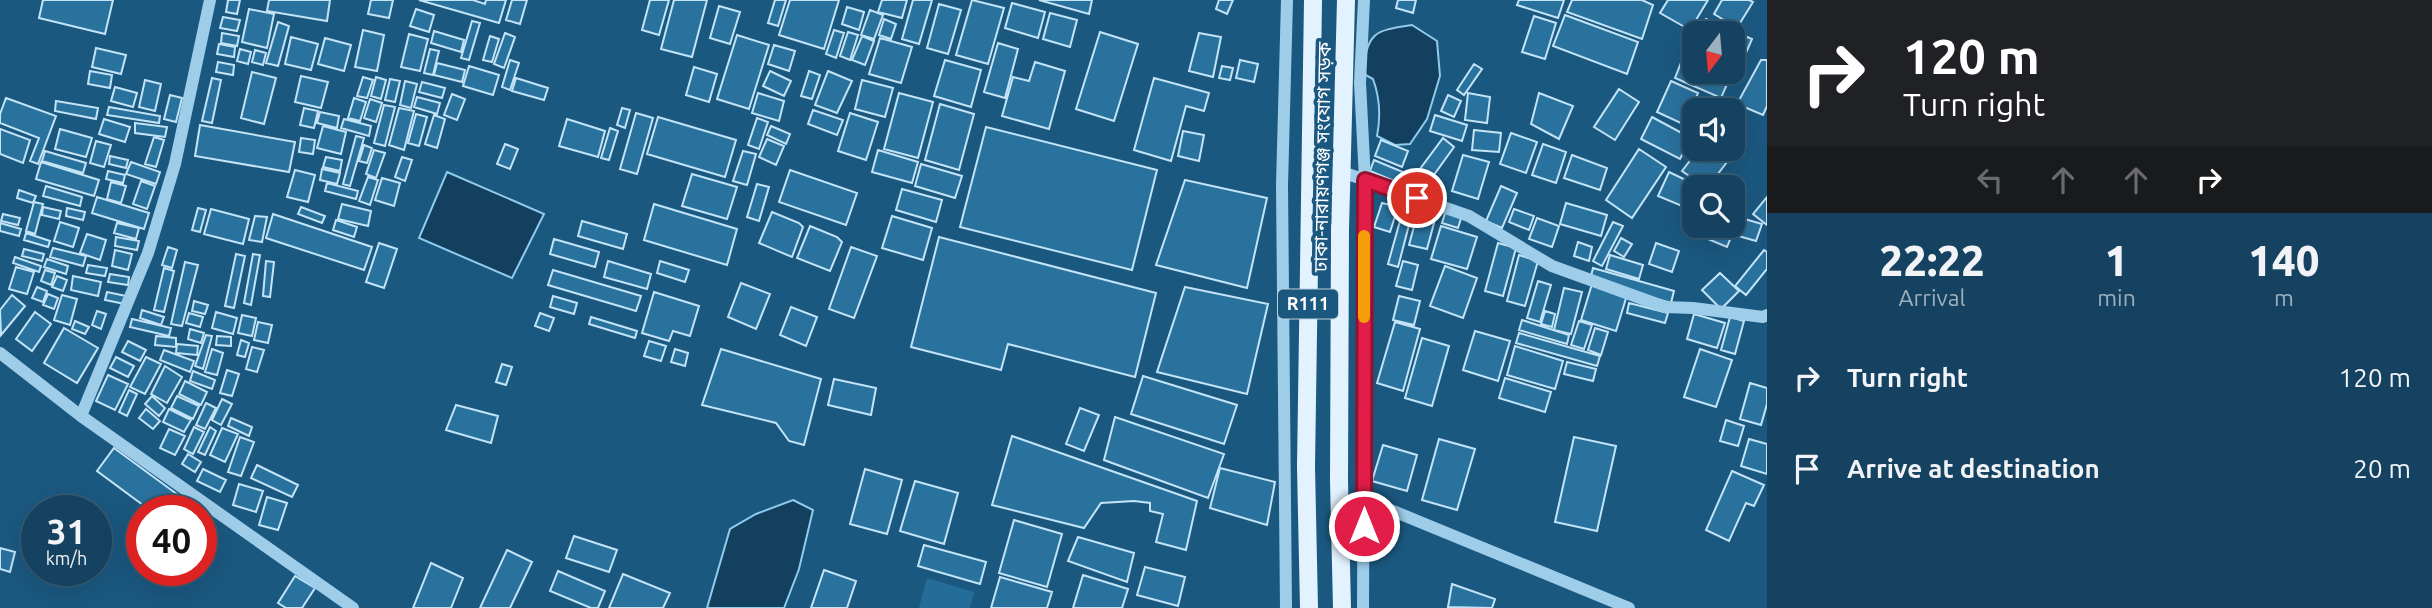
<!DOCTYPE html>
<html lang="en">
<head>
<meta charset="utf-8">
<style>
	body { margin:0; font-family:Ubuntu,"Noto Sans Bengali",sans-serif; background:#1d4966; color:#f1f3f6; height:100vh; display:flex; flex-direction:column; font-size:26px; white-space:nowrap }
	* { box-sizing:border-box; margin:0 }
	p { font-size:23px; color:#9db0bd }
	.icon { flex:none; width:38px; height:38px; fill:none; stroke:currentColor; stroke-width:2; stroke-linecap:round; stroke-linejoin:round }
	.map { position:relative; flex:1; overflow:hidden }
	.details { display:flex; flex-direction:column; background:#144260; width:665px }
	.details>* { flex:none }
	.banner { background:#202124; color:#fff; overflow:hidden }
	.needle { width:46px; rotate:196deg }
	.fabs { position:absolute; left:1682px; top:21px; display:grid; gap:14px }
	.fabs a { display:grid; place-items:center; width:63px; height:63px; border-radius:14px; background:#144260; box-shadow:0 7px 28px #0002,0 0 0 2px #335b75; font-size:35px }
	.speed { position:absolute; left:21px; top:495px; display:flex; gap:14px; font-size:35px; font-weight:700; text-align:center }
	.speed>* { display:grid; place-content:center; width:91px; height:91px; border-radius:50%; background:#144260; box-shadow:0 7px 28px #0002,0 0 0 2px #335b75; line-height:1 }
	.speed small { font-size:18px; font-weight:400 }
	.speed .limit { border:10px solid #d22; background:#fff; color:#111 }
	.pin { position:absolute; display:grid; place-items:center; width:60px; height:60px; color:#fff; margin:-30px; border:4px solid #fff; border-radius:50%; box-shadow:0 2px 7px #0007 }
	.me { position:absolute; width:77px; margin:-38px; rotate:0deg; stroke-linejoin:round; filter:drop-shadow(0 0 5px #0008) }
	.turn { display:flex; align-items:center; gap:24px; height:147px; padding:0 21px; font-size:32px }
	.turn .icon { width:91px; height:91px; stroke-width:2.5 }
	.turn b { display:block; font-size:49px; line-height:60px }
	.lanes { display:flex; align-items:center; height:66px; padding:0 21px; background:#0003; justify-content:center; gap:35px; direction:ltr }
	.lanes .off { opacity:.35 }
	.eta { display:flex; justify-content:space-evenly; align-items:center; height:119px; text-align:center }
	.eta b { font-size:42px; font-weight:800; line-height:49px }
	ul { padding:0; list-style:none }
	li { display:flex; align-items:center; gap:21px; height:91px; padding:0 21px }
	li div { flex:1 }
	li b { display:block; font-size:26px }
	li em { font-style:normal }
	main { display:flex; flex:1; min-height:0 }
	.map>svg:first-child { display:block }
	.green { fill:#246d99 }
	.water { fill:#12405e; stroke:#91cbec; stroke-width:2 }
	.building { fill:#2a729e; stroke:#c3e4f7; stroke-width:2 }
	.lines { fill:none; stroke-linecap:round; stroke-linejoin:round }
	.minor { stroke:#9ecdea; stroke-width:12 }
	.major { stroke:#e2f2fe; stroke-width:18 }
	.route-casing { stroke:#92132f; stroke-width:18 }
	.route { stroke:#e11d48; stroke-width:12 }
	.slow { stroke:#f59e0b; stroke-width:12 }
	.labels { text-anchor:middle; stroke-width:7; stroke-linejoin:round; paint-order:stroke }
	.shield { fill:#1b5880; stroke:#bbcdd9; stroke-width:2 }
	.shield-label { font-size:18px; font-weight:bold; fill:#fff }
	.street-label { font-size:19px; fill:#fff; stroke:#1b5880 }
</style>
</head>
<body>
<main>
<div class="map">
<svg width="1767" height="608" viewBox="0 0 1767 608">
	<rect width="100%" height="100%" fill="#1b5880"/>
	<!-- green -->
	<path class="green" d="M927 578 974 592 970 608H919Z"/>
	<!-- water -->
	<path class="water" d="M1412 25 1437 41 1440 76 1427 119 1410 144 1395 145 1377 136C1381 116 1380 98 1373 79L1362 73C1369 33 1371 31 1412 25Z
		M447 172 544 214 512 278 419 238Z
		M793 500 813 510 799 569 784 608H707L730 529 756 514Z"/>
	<!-- building -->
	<path class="building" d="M43 0H113L105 34 39 18Z
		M228 0H240L237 14 226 12Z
		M269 0H330L327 21 267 11Z
		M371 0H393L389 18 368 14Z
		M419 0H473L485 4 486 0H506L499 23Z
		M512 0H527L520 24 506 20Z
		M650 0H669L659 35 642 30Z
		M674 0H707L692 57 661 49Z
		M775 0H786L778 26 768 23Z
		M790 0H839L824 49 779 35Z
		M882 0H907L902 18 878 12Z
		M913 0H932L919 44 902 39Z
		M972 0 1004 8 988 64 956 55Z
		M1039 0H1092L1089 14Z
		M1219 0H1233L1227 14 1216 9Z
		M1398 0H1416L1413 13 1396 8Z
		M1519 0H1564L1558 18 1517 5Z
		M1572 0H1642L1653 5 1642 39 1567 12Z
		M1668 0H1708L1690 30 1660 13Z
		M1722 0H1749L1753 2 1737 28 1714 14Z
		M1012 3 1045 12 1038 38 1005 28Z
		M939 4 961 10 948 54 927 48Z
		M719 6 740 12 730 44 710 38Z
		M847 7 864 12 859 30 842 24Z
		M249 9 274 14 267 48 242 42Z
		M416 9 434 15 429 32 410 26Z
		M870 10 883 15 874 39 861 35Z
		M1050 13 1077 20 1070 47 1043 39Z
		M1565 15 1638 42 1627 74 1553 46Z
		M1534 16 1556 23 1545 59 1522 52Z
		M223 17 240 20 237 31 220 28Z
		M884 19 896 24 891 39 879 35Z
		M1706 19 1752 39 1746 53 1732 47V33H1700Z
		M472 21 480 23 469 60 461 58Z
		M278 22 289 26 278 66 266 63Z
		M363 30 384 35 377 71 355 67Z
		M834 30 844 33 836 58 826 54Z
		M434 31 464 40 461 52 431 43Z
		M848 32 858 35 850 60 840 56Z
		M1100 32 1138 44 1114 121 1076 109Z
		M222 33 239 36 237 46 221 43Z
		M505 33 515 37 504 68 494 64Z
		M1199 33 1221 37 1213 77 1189 71Z
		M409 34 428 39 420 71 401 67Z
		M737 35 769 45 749 109 717 99Z
		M490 36 499 39 492 62 483 60Z
		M862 36 874 41 865 65 852 60Z
		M291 37 318 44 311 70 285 64Z
		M325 38 351 45 344 71 318 64Z
		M880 38 912 47 901 83 869 74Z
		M998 43 1018 49 1005 98 984 92Z
		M219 44 235 47 234 57 217 54Z
		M774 45 795 51 789 71 768 64Z
		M96 48 126 55 121 74 92 67Z
		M240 49 251 52 248 64 237 61Z
		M430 49 439 51 433 75 424 73Z
		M255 50 266 53 263 65 252 62Z
		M1684 55 1694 59V72H1724L1731 75 1721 98 1675 78Z
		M510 60 519 63 510 90 502 87Z
		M945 60 981 70 971 107 934 96Z
		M1240 60 1258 64 1254 82 1236 78Z
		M1761 60H1767V106L1763 115 1737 104Z
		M218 62 234 65 233 75 216 72Z
		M1035 62 1065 71 1049 129 1002 116 1013 77 1029 81Z
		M437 63 465 70 462 82 434 75Z
		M1474 64 1482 69 1464 95 1457 90Z
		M469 66 499 75 493 95 463 86Z
		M1222 66 1233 68 1230 80 1219 78Z
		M694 67 717 74 709 102 686 95Z
		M90 71 112 75 110 88 88 84Z
		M770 71 791 81 784 96 763 86Z
		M809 71 820 75 812 99 801 96Z
		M828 71 852 81 837 113 815 105Z
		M252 72 276 78 264 124 241 118Z
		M301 76 328 82 321 108 295 102Z
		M363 77 373 80 367 98 357 96Z
		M376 77 386 80 381 99 371 96Z
		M212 78 221 80 212 123 202 121Z
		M516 78 548 88 544 100 512 91Z
		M1154 78 1209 93 1204 111 1186 106 1171 161 1134 150Z
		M390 79 400 81 395 102 385 100Z
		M145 80 161 84 155 111 139 107Z
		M862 80 893 88 885 117 855 109Z
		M405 81 417 84 411 108 400 105Z
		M1671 81 1698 93 1685 125 1657 112Z
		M422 82 445 88 442 98 419 92Z
		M115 87 137 93 133 107 111 101Z
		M1619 89 1639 102 1615 140 1594 127Z
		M758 93 784 101 779 121 752 113Z
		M899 93 933 102 918 158 884 149Z
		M1468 93 1490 97 1487 123 1465 120Z
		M1539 93 1573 106 1559 139 1531 124Z
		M452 94 465 99 457 120 444 115Z
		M170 95 182 98 176 122 164 119Z
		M1448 95 1461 101 1454 117 1441 111Z
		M417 97 440 103 437 114 414 107Z
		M6 98 56 116 38 164 30 161 39 138 0 123V114Z
		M354 98 366 102 360 121 348 118Z
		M1708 98 1736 110 1732 119V110H1702Z
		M370 99 382 103 376 122 364 118Z
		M56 101 98 108 96 119 55 111Z
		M940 104 974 114 959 170 925 160Z
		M384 105 395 107 385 146 374 143Z
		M109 107 160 116 159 123 107 115Z
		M304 108 318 111 314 128 300 125Z
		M399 108 414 111 404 150 389 145Z
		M622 108 630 110 625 128 617 125Z
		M813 110 843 120 837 135 808 124Z
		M320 112 339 116 337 128 317 123Z
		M636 113 653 118 637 174 620 169Z
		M850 113 878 122 866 160 838 151Z
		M416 114 427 117 419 146 408 143Z
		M434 115 445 119 437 148 425 144Z
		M1435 115 1467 125 1462 141 1430 131Z
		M658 117 736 140 725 177 647 154Z
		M1652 117 1691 138 1680 159 1641 139Z
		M757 118 768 122 759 149 748 145Z
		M104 119 130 127 125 142 99 134Z
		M344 119 371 126 369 136 341 128Z
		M567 119 605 131 598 157 559 146Z
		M135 123 167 127 165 137 135 133Z
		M200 125 295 142 289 172 195 156Z
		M323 126 346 132 341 154 317 148Z
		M771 126 790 134 786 144 767 135Z
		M986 127 1157 170 1132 270 960 227Z
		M610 128 618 131 609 160 601 158Z
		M0 129 30 140 23 163 0 154Z
		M60 129 92 138 86 157 55 149Z
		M1474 130 1501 133 1499 152 1472 150Z
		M1183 131 1204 135 1199 161 1178 156Z
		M1511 133 1537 142 1526 173 1500 164Z
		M356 136 364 138 350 186 343 184Z
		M154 137 164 140 156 167 145 164Z
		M301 138 315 140 313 154 299 152Z
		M1443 138 1454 147 1423 190 1411 181Z
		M767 139 784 146 776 165 759 157Z
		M1381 140 1408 151 1402 167 1375 156Z
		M96 141 111 145 104 167 90 163Z
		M505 144 518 149 510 169 497 164Z
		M1543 144 1566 152 1556 183 1532 175Z
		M364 145 372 148 367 163 359 161Z
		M1639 149 1666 167 1632 218 1606 200Z
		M1699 149H1718L1730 158 1708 187H1705L1682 171Z
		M374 150 385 153 376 178 366 174Z
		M878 150 918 162 912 183 872 172Z
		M45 151 86 163 83 173 42 161Z
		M743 151 756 154 747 185 733 181Z
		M1463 155 1489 162 1478 199 1452 191Z
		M1572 155 1607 168 1600 190 1564 178Z
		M110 156 128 160 126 168 109 164Z
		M326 157 342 160 340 171 323 167Z
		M402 157 412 160 405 181 395 177Z
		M1374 160 1410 175 1406 186 1370 171Z
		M41 162 99 180 94 196 36 179Z
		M131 162 160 172 156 184 126 174Z
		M921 164 962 176 955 198 915 186Z
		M322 169 340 173 337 184 320 180Z
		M295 170 315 175 308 202 287 197Z
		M790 170 857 193 846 225 779 202Z
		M108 171 125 175 123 183 106 179Z
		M1669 172 1692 183 1682 206 1658 196Z
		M692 174 737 187 727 219 682 206Z
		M368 177 378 180 370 205 359 201Z
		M382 178 400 183 394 206 375 200Z
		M1185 180 1267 198 1247 288 1156 265Z
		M141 181 155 186 147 209 133 204Z
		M111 182 126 186 121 203 107 199Z
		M327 183 358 191 356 199 325 191Z
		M757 184 769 187 759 221 747 217Z
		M46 186 82 197 80 206 43 196Z
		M1501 186 1517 193 1502 228 1486 221Z
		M902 189 942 200 936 222 896 210Z
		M19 190 36 196 33 203 17 198Z
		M97 197 149 213 144 229 92 213Z
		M1767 197V225L1753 214Z
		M34 202 43 204 35 234 26 231Z
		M1382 203 1398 207 1390 232 1374 227Z
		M1405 203 1414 206 1398 267 1388 264Z
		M1566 203 1607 215 1601 236 1560 224Z
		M342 204 371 211 368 226 338 219Z
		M654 204 737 229 727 265 644 240Z
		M43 207 61 211 59 219 42 215Z
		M301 207 325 216 322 223 298 214Z
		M67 208 85 212 83 220 66 216Z
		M198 208 206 210 200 232 192 230Z
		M1419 208 1437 212 1427 249 1409 245Z
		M211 209 249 219 243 244 204 234Z
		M1514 209 1534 216 1529 230 1509 222Z
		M1446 210 1462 215 1458 228 1442 223Z
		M772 212 799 223 803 227 792 257 759 243Z
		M3 214 20 218 18 225 1 221Z
		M273 214 372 247 364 270 266 238Z
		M255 216 267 217 262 242 249 240Z
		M892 216 932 228 923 260 882 248Z
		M1537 218 1559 226 1552 247 1529 239Z
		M1741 218 1762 224 1756 241 1735 235Z
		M336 220 357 227 354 237 333 230Z
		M582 221 627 234 623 249 578 236Z
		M1732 221 1737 223 1727 247 1703 237 1708 226H1732Z
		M60 222 79 228 73 247 54 241Z
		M1613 222 1623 226 1602 266 1593 261Z
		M0 223 21 229 19 236 0 231Z
		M117 223 139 228 136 239 114 233Z
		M810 226 837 237 842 242 830 271 797 258Z
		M1441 226 1477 237 1467 269 1431 259Z
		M26 233 50 241 48 247 24 240Z
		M87 234 106 240 100 260 80 253Z
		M116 237 139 241 137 250 115 246Z
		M939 237 1156 293 1135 377 1008 344 1001 370 911 347Z
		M1621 238 1632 244 1624 257 1614 251Z
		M554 239 599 252 595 267 550 254Z
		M1578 242 1592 247 1589 261 1574 256Z
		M379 243 397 249 384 288 366 282Z
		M1498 243 1516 248 1503 296 1485 291Z
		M1656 243 1679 251 1672 272 1649 264Z
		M168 247 177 250 172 268 162 265Z
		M851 247 877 256 854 318 829 309Z
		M53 248 86 256 83 266 50 257Z
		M24 249 44 254 42 261 22 256Z
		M115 250 132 254 128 270 112 266Z
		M1764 250 1767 252V269L1746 295 1735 286Z
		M236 254 245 256 234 308 225 306Z
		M253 254 260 255 251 305 244 303Z
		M1519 255 1538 261 1525 306 1507 301Z
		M1610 255 1643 265 1639 279 1606 269Z
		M15 257 41 266 39 272 13 263Z
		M47 259 68 266 66 274 44 267Z
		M266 261 274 262 270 297 263 296Z
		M608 261 651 274 647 289 604 277Z
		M660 261 689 270 685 282 657 273Z
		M1403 261 1418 265 1412 290 1396 286Z
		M185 262 198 265 182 326 171 324Z
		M88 265 107 268 105 276 86 273Z
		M1445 266 1477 278 1463 318 1430 306Z
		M16 267 34 272 27 294 9 289Z
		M164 268 174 271 164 312 154 310Z
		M1593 268 1674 291 1671 303 1590 280Z
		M45 270 55 273 51 285 41 281Z
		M553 270 641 296 636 311 548 285Z
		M1720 273 1739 291 1721 309 1702 290Z
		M110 274 129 277 128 285 108 282Z
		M57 276 67 280 63 291 52 287Z
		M73 276 101 282 98 296 71 290Z
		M1538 281 1551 285 1540 322 1527 318Z
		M741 283 770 294 756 329 728 317Z
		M1592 284 1627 295 1616 331 1581 320Z
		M37 287 47 291 43 302 32 298Z
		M1185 287 1268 304 1247 394 1157 372Z
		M1564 288 1582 292 1571 334 1554 330Z
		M107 292 126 296 125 304 105 300Z
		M654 292 699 306 690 336 673 331 669 341 642 333Z
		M48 294 58 298 54 309 43 305Z
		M12 295 25 306 1 335 0 310Z
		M62 295 77 299 70 325 54 320Z
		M553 296 577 303 574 314 550 307Z
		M1399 296 1420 301 1414 325 1393 320Z
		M194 301 208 305 205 314 192 311Z
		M1629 303 1668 313 1665 323 1627 313Z
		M791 307 817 317 806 346 780 335Z
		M142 310 164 317 161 325 140 318Z
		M97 311 106 314 101 329 92 325Z
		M1545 311 1555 314 1552 327 1541 324Z
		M35 312 51 324 32 351 16 339Z
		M216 312 237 318 233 334 212 328Z
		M189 313 203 317 200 327 186 323Z
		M540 313 554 318 549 331 535 326Z
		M1694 314 1725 323 1717 348 1687 339Z
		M242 315 256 318 252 336 238 333Z
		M591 317 637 331 635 338 589 324Z
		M1730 317 1744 321 1735 354 1721 350Z
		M132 319 171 328 169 336 130 327Z
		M1522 320 1569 335 1567 344 1519 330Z
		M75 321 89 327 85 334 72 329Z
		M1579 321 1592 325 1584 349 1571 345Z
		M258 322 272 325 268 343 254 340Z
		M1395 322 1420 329 1403 391 1377 383Z
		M64 328 98 348 77 383 44 363Z
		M1595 328 1608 332 1601 355 1588 350Z
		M190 329 204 333 201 343 188 339Z
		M1475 331 1510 341 1498 381 1463 370Z
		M1519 333 1600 356 1597 366 1516 343Z
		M206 335 212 336 203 369 195 366Z
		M156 336 176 338V347L155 345Z
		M217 336 231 337V346L216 345Z
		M1422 338 1449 346 1432 406 1405 398Z
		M241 340 249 343 245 357 237 355Z
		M128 341 146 350 140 361 122 352Z
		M649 341 666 346 661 361 644 356Z
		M177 344 198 346 197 355 176 353Z
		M1515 346 1563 361 1555 389 1507 375Z
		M252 347 264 350 257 372 246 369Z
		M212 349 223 353 217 375 205 372Z
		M675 349 688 353 685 366 671 362Z
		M721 349 821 379 804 445 789 441 776 423 702 405Z
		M1700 349 1732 360 1716 407 1684 397Z
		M164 350 194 361 190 372 160 360Z
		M116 357 134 366 128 377 110 368Z
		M146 357 161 364 145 394 130 387Z
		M1567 362 1596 369 1593 381 1564 374Z
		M502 364 512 367 506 385 496 382Z
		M165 366 182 377 167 403 151 394Z
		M227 370 239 374 232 396 220 393Z
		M193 371 215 380 212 389 190 381Z
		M108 375 128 384 115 410 96 401Z
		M1143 376 1237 405 1224 444 1131 414Z
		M1505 378 1551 392 1545 412 1499 398Z
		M834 379 876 388 871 415 828 405Z
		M185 381 207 392 201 405 179 394Z
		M1750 383 1767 388V404L1761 425 1740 419Z
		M129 390 137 394 127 416 119 412Z
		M152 396 165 408 159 416 145 404Z
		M177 396 199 406 193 419 171 408Z
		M222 399 232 404 221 425 212 420Z
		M206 403 216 408 205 429 196 425Z
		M456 405 498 416 491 443 446 430Z
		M1080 408 1099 415 1084 451 1066 444Z
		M146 409 160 421 153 429 139 418Z
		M169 409 191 420 184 432 163 422Z
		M1115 417 1224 454 1208 498 1104 460Z
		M231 418 252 427 249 436 228 426Z
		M1726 420 1744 426 1738 446 1720 441Z
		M194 427 204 432 193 454 184 449Z
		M210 427 216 431 205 455 198 452Z
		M222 428 238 434 225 462 210 455Z
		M169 429 185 436 175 455 160 448Z
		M1012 436 1197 501 1186 550 1156 542 1163 514 1150 511V503L1134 501 1101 503 1084 528 992 505Z
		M240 437 254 442 241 476 228 472Z
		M1574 437 1616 446 1597 531 1555 522Z
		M1439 439 1475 449 1457 510 1422 500Z
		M1749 439 1767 444V474L1741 466Z
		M1383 445 1417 455 1407 491 1372 481Z
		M114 448 200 511H151L97 471Z
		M188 454 201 462 195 472 182 464Z
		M257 465 298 485 292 497 251 478Z
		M1220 468 1275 482 1267 525 1210 508Z
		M203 469 226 480 220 492 197 481Z
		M865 469 902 480 887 534 850 524Z
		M1732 471 1764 485 1754 506 1746 503 1729 541 1706 530Z
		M915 481 958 493 944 544 900 531Z
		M239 484 263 491 256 512 233 505Z
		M267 497 287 503 278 530 259 525Z
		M1014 520 1062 534 1047 587 999 573Z
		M574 536 617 550 609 572 566 558Z
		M1078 537 1134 553 1127 582 1068 561Z
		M924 545 986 562 980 584 918 566Z
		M0 548 15 552 10 572 0 569Z
		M507 550 532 562 510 608H480Z
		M431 563 463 578 451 608H413Z
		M1145 567 1185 577 1178 606 1137 595Z
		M824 570 856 581 847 608H811Z
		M558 571 605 591 598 608H591L550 591Z
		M623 574 670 593 663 608H609Z
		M1083 575 1128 589 1122 608H1073Z
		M295 576 315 588 302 608H286L278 603Z
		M1000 577 1052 592 1047 608H991Z
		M1452 584 1495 599 1492 608 1448 607Z"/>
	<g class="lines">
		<!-- minor -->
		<path class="minor" d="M1342 172 1469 216 1552 266 1665 307 1693 308 1763 317 1767 315
			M0 353 81 416 353 608
			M81 416 148 253 175 164 210 0
			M1364 499 1629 608
			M1286 608 1282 185 1287 0
			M1363 608 1365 180 1360 83 1364 0"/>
		<!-- major -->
		<path class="major" d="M1309 608 1306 467 1313 0
			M1342 608 1339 480 1340 229 1346 0"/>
	</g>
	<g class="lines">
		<!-- route casing -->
		<g class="route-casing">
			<path id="route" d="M1364 526 1365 180 1417 198"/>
		</g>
		<!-- route -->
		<use href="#route" class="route"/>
		<!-- slow -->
		<path class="slow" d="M1364 317V236"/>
	</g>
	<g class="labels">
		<!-- shield labels -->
		<rect class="shield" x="1278" y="289.5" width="60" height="29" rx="5"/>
		<g class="shield-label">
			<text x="1308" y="310">R111</text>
		</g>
		<!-- street labels -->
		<g class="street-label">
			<text transform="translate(1322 157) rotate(-89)" y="7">ঢাকা-নারায়ণগঞ্জ সংযোগ সড়ক</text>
		</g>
	</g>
</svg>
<div class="fabs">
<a><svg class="needle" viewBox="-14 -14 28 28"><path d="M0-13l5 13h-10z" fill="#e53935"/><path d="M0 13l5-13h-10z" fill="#9db0bd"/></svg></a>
<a><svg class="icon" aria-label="sound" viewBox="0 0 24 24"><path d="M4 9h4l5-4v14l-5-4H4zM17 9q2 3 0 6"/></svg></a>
<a><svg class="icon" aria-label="search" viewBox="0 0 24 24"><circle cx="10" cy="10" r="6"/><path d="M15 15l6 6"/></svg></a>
</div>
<div class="speed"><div>31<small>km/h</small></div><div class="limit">40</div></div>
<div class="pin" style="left:1417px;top:198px;background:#d93025"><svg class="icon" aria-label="arrive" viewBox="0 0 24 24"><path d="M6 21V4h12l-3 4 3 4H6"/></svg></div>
<svg class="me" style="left:1364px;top:526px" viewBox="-20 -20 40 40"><circle r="17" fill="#e11d48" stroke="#fff" stroke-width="3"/><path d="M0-11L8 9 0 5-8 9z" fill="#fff"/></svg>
</div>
<section class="details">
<div class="banner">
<div class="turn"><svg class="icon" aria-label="right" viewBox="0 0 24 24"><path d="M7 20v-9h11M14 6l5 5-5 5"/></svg><div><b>120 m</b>Turn right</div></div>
<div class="lanes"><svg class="icon off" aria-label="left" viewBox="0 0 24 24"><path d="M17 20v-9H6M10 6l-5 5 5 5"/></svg><svg class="icon off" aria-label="ahead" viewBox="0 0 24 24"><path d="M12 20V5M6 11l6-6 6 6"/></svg><svg class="icon off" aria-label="ahead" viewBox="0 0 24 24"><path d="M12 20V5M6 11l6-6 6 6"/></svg><svg class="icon" aria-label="right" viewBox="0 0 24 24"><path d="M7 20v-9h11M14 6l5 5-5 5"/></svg></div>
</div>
<div class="eta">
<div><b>22:22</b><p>Arrival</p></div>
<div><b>1</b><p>min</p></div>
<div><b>140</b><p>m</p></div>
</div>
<ul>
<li><svg class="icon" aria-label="right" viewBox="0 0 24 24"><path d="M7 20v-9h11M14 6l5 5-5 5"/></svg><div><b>Turn right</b></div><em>120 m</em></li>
<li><svg class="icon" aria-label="arrive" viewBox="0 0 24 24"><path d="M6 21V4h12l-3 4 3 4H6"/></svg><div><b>Arrive at destination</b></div><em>20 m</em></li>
</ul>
</section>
</main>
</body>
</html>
